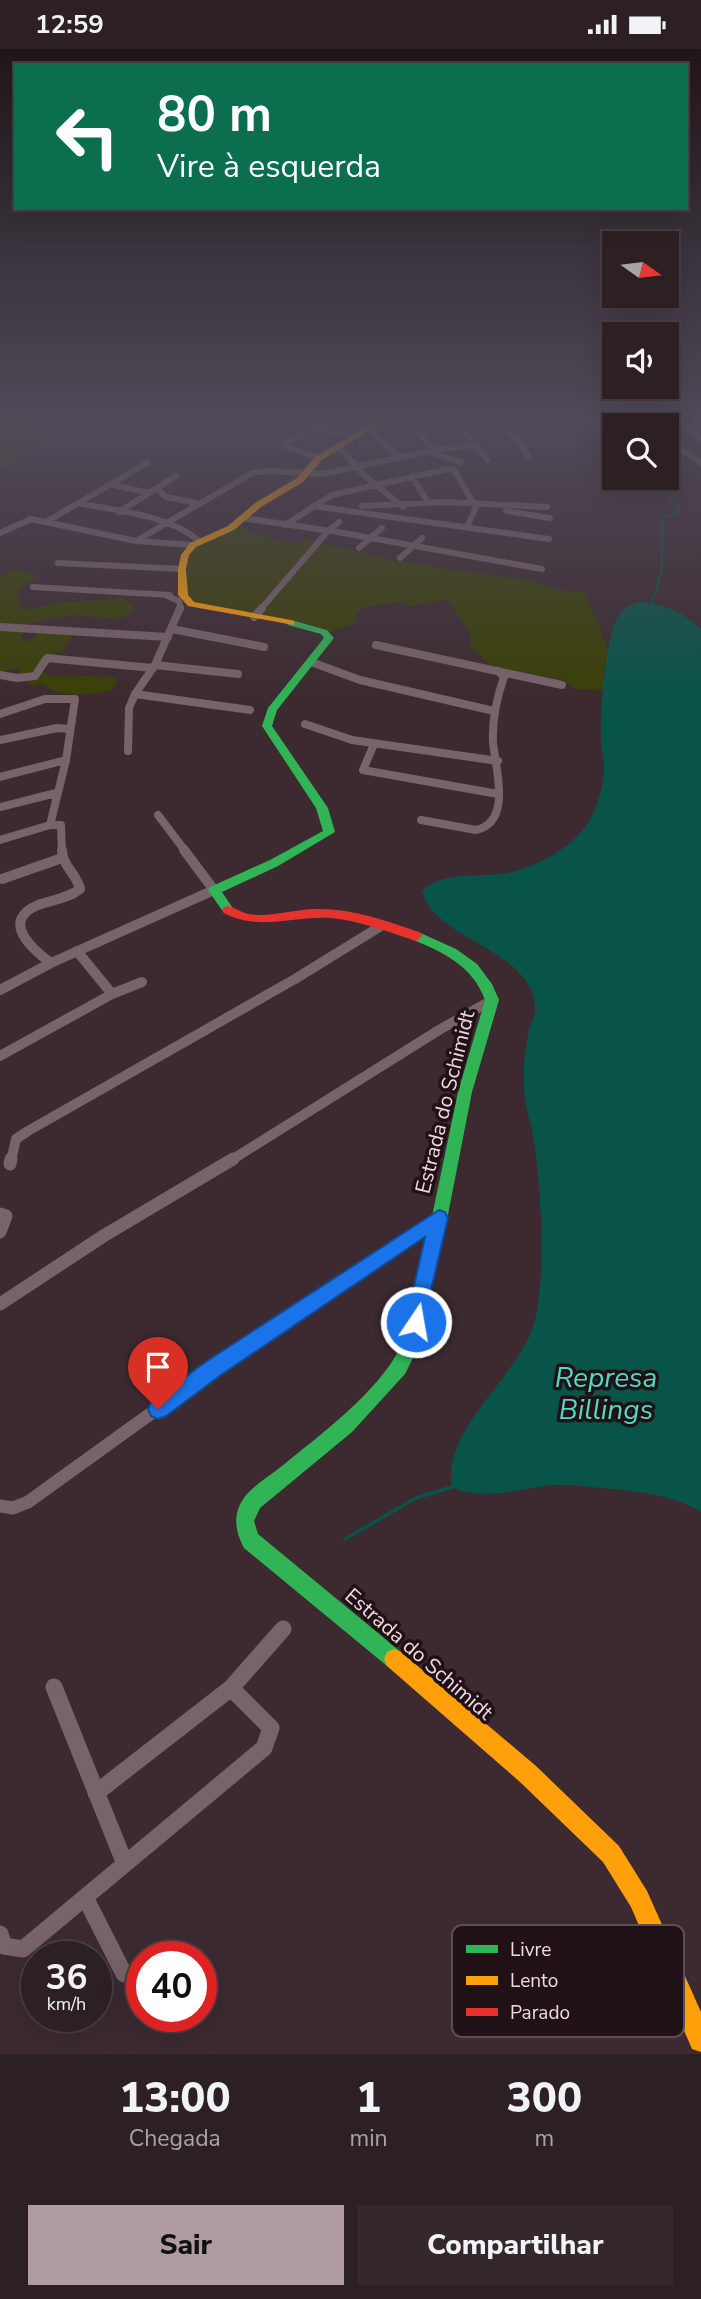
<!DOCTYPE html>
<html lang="pt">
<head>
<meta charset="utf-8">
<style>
	body { margin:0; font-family:"Nunito Sans",sans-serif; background:#35282c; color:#f1f3f6; height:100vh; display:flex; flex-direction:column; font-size:26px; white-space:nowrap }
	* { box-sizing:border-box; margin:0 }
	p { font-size:23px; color:#a7a3a6 }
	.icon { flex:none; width:38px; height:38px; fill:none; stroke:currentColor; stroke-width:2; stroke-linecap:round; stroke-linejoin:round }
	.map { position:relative; height:2005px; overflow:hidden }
	.drawer { display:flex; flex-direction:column; background:#2d2024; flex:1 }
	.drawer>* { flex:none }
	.top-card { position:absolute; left:14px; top:14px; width:674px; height:147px; border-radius:0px; box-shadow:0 7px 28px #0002,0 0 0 2px #483e41; background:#0b6e4f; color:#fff; overflow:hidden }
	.needle { width:46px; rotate:104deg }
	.controls { position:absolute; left:602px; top:182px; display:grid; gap:14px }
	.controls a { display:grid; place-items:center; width:77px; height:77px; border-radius:0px; background:#2d2024; box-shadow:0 7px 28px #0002,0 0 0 2px #483e41; font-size:35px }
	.speed { position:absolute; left:21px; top:1892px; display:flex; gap:14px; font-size:35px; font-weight:700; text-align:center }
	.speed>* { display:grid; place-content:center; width:91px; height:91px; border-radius:50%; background:#2d2024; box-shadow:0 7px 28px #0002,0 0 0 2px #483e41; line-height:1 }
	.speed small { font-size:18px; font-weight:400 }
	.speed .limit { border:10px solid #d22; background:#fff; color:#111 }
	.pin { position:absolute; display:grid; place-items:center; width:60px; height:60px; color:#fff; margin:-72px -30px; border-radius:50% 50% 50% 0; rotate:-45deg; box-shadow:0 0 7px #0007 }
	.pin .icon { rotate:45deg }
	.me { position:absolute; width:77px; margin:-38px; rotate:12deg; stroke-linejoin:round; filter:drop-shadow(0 0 5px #0008) }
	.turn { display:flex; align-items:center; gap:24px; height:147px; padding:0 28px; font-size:32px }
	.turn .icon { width:91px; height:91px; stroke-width:2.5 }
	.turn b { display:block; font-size:49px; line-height:60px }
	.eta { display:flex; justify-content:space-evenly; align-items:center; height:119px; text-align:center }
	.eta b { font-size:42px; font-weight:800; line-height:49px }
	.primary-button { display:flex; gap:14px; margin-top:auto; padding:14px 28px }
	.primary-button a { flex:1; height:80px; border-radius:0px; background:#b09ba1; color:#111; font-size:28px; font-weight:800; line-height:80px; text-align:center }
	.primary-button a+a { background:#35282c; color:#f1f3f6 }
	.status { display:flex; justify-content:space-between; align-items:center; height:49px; padding:0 35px; background:#2d2024; direction:ltr }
	.status svg { height:19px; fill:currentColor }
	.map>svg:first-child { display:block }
	.green { fill:#394006 }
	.water { fill:#095449 }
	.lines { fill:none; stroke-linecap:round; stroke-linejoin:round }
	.stream-far1 { stroke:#095449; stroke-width:2 }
	.stream { stroke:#095449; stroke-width:3.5 }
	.street-far4 { stroke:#786369; stroke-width:6 }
	.street-far3 { stroke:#786369; stroke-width:8 }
	.street-far2 { stroke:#786369; stroke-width:10 }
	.street-far1 { stroke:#786369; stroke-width:13 }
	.street { stroke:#786369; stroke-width:17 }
	.fast { fill:#30b455; fill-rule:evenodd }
	.slow { fill:#ff9f0a; fill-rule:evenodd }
	.jam { fill:#e5322d; fill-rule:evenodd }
	.route { fill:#1a73e8; stroke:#114b97; stroke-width:2 }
	.labels { text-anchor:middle; stroke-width:7; stroke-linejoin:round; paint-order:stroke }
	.street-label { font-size:21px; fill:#efd8de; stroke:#201116 }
	.near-water-label { font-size:28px; font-style:italic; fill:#53dac3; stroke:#201116 }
	.key { fill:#201116; stroke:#5e4d52; stroke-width:2 }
	.key-label { font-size:19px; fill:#efd8de }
</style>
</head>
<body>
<div class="status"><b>12:59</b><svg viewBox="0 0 49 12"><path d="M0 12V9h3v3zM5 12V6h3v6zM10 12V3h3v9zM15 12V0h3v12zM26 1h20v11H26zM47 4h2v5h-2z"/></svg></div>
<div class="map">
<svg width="701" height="2005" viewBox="0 0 701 2005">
	<rect width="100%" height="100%" fill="#3c2a30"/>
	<!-- green -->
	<path class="green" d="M0 369H27L42 390 0 421Z
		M238 477 273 490 296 495 302 490 402 513 536 533C551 542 566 542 583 542L605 591 608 605 604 641 574 640 564 631 492 617 469 597 472 587 447 550 413 557 397 553 361 559 355 568 357 574 330 583 312 576 195 553 187 549V512L192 498Z
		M15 519 38 527 21 538 16 548 23 561C37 559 56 553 67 553 86 552 104 551 123 549L136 560 120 570 72 566 26 575 21 588 25 593 32 591 38 582H69L71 589 63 602 56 604 57 609 41 623C65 633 92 621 118 630L112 641C91 646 61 650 43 635L31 637 17 619 0 623V528Z"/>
	<!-- water -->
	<path class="water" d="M638 553C660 554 686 563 701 581V1463C668 1443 629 1442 591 1438 579 1437 565 1435 553 1436 520 1439 483 1453 452 1438 442 1381 513 1332 532 1281 548 1237 541 1133 533 1086 531 1074 526 1062 525 1049 522 1026 524 1004 529 981 531 975 535 967 535 961 536 901 436 892 422 843 439 821 482 829 508 824 536 818 572 799 588 774 597 760 603 738 604 723 605 712 601 701 601 691 600 664 605 591 617 569 622 560 629 556 638 553Z"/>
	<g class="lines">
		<!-- stream-far1 -->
		<path class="stream-far1" d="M587 369 598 384 614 391
			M652 555 662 520V469L677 463 678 457 663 441 668 434 666 429"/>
		<!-- stream -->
		<path class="stream" d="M345 1490 416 1449 452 1438"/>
		<!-- street-far4 -->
		<path class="street-far4" d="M364 369 377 372
			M449 369 471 390
			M493 369 516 389 528 407
			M638 369 647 376
			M675 369 701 390
			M693 369 701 376
			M369 379 398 408
			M667 390 701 414
			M339 398 365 427 403 458
			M434 401 477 396 487 411
			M429 403 461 413
			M319 409 283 396 312 378 358 386
			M412 427 428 454
			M110 435 149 444
			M157 440 166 448 197 454
			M79 454C117 462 169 466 199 492
			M313 457 549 490
			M362 457 445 453 547 458
			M506 462 550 469
			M119 463 176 427
			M243 469 338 483 542 520
			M46 473 147 414
			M285 476 332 446 448 420 454 421 474 455
			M467 478 476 458
			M0 484 31 470 136 492 193 496
			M136 492 252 424 271 422 323 425 434 401 406 369
			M359 499 382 479
			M400 509 422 489
			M58 514 182 520
			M33 538 170 546
			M165 546 179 552 181 560
			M261 560 328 482 339 473"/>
		<!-- street-far3 -->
		<path class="street-far3" d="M180 559 155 616 135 645 250 661
			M254 568 262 559
			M0 578 168 588
			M172 580 264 598
			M376 596 562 636
			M311 613 360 631 494 662
			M155 616 238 625
			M0 626 17 629 35 627 47 609 153 619
			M0 665 45 650H75L66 711 50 776
			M305 675 352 691 498 712
			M0 691 57 679 70 680
			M374 695 363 721 498 745
			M128 702 129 659 135 645
			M0 728 66 711
			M0 758 56 744
			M158 766 186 803
			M421 771 476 781C513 773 495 718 493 693 492 672 497 648 504 628L498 622
			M0 791 50 776H61L62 803"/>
		<!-- street-far2 -->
		<path class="street-far2" d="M2 830 62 809
			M77 902 112 945
			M51 914C32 900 0 872 38 856 52 851 67 850 80 840 77 825 62 817 62 801
			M0 941 51 914 214 841 184 801
			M0 1007 112 945 142 933
			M11 1112 16 1090 28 1082 295 930 381 877
			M230 1112 439 981 492 951"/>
		<!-- street-far1 -->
		<path class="street-far1" d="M10 1115 11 1110
			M0 1165 6 1167 0 1183
			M0 1255 105 1186 233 1110
			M0 1457 13 1459 28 1453 214 1319 439 1169"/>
		<!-- street -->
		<path class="street" d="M54 1638 125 1815
			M96 1744 231 1639
			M85 1848 124 1925
			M0 1885 4 1897 23 1900 264 1699 271 1679 231 1639 283 1580"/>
		<!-- fast -->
		<path class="fast" d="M291 571 327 581 334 589 277 661 272 677 328 759 335 783 278 817 222 843 234 861 228 865 224 864 210 844 208 841 210 838 270 811 323 782 316 759 262 677 268 659 324 589 321 585 288 576 286 574Z
			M416 882 456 900 477 915 492 935 499 951 472 1043 442 1196 417 1301 405 1325 352 1383 260 1459 254 1472 258 1485 401 1603 404 1610 401 1617 394 1620 387 1617 244 1499C234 1481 232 1461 248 1444 257 1434 271 1426 282 1417 320 1386 378 1343 400 1299L426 1196 458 1043 485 951C473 917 443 903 411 890L410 887 411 884Z"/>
		<!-- slow -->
		<path class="slow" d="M382 369H391L322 411 303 433 261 458 234 481 196 498 189 506 186 520 188 546 194 553 291 571 294 572V576L188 557 178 546V520L181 506 190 494 228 477 255 454 297 429 316 407Z
			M394 1600 401 1603 536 1717 619 1797 647 1842 701 1963V2003L692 2000 631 1858 603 1813 520 1733 387 1617 384 1610 387 1603Z"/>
		<!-- jam -->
		<path class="jam" d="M228 857C235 859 241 863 248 865 272 869 296 859 319 860 354 860 388 872 421 884L422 887 416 892C388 883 361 872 331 869 294 866 259 883 224 864L222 861 224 858Z"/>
	</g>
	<!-- sky -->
	<linearGradient id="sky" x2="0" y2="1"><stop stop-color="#21171a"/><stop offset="0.57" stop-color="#504a59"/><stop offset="1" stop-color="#504a59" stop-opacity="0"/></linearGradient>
	<rect width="701" height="650" fill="url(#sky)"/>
	<!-- route -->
	<path class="route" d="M439 1161 445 1163 448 1169 422 1279 416 1282 409 1279 406 1273 425 1188 221 1326 166 1367 158 1370 151 1367 148 1360 151 1353 207 1312Z"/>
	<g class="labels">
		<!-- street labels -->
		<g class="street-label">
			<text transform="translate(445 1053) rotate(-76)" y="7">Estrada do Schimidt</text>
			<text transform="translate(419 1605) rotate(41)" y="7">Estrada do Schimidt</text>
		</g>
		<!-- near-water labels -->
		<g class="near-water-label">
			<text x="606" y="1338">Represa<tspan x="606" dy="32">Billings</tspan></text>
		</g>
	</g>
	<!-- legend -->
	<rect x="452" y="1876" width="232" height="112" rx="10" class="key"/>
	<rect x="466" y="1896" width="32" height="8" fill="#30b455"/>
	<rect x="466" y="1927" width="32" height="9" fill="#ff9f0a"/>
	<rect x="466" y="1959" width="32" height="8" fill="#e5322d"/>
	<g class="key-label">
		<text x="510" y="1907">Livre</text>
		<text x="510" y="1938">Lento</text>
		<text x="510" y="1970">Parado</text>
	</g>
</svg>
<div class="controls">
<a><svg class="needle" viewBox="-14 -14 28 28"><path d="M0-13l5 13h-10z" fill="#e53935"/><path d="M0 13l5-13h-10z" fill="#a7a3a6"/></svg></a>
<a><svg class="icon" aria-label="sound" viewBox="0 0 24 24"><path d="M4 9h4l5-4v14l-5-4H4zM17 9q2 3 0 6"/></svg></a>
<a><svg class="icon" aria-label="search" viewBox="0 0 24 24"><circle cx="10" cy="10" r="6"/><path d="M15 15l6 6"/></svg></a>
</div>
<div class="speed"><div>36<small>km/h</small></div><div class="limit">40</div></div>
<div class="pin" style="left:158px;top:1360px;background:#d93025"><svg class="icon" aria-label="arrive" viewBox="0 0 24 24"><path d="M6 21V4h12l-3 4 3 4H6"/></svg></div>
<svg class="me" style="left:416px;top:1273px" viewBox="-20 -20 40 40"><circle r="17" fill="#1a73e8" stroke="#fff" stroke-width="3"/><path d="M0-11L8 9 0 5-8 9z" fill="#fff"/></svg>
<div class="top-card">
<div class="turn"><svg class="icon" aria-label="left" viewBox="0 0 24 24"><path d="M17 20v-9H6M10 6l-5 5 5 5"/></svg><div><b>80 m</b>Vire à esquerda</div></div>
</div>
</div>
<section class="drawer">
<div class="eta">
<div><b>13:00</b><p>Chegada</p></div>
<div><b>1</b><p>min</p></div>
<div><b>300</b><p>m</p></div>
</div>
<div class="primary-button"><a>Sair</a><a>Compartilhar</a></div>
</section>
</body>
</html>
